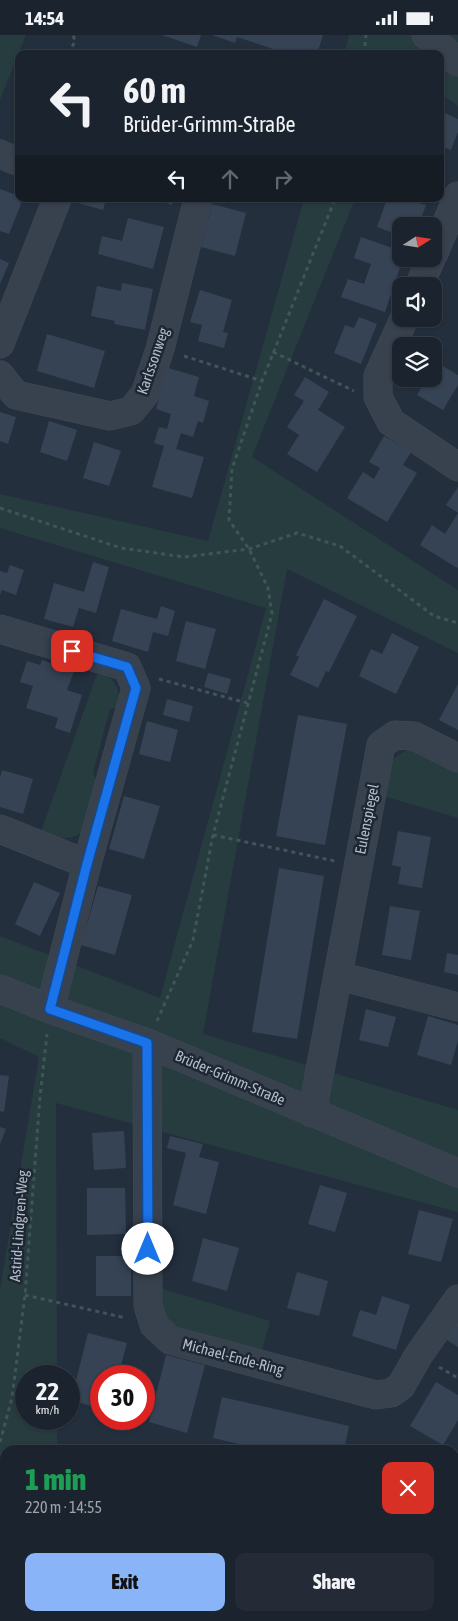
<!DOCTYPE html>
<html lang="en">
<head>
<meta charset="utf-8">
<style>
	body { margin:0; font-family:"Asap Condensed",sans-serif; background:#242b36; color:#f1f3f6; height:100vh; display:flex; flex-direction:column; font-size:19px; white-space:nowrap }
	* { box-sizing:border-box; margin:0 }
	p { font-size:16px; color:#a0a4aa }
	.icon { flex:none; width:28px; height:28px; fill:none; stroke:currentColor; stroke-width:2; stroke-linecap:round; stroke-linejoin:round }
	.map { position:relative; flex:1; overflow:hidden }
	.drawer { position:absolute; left:0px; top:1410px; width:459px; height:176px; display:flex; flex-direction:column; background:#1b232e; border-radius:15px 15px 0 0; box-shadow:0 1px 4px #0004,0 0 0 1px #39404a }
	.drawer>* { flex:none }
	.top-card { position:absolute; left:15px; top:15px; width:429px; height:152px; border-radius:10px; box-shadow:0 1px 4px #0004,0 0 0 1px #39404a; background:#1b232e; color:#f1f3f6; overflow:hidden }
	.needle { width:32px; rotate:78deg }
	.tools { position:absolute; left:392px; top:182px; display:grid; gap:10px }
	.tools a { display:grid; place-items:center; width:50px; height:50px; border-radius:10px; background:#1b232e; box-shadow:0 1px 4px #0004,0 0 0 1px #39404a; font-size:25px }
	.speed { position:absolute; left:15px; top:1330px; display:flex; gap:10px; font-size:25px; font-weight:700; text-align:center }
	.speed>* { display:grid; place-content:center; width:65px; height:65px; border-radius:50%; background:#1b232e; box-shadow:0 1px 4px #0004,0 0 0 1px #39404a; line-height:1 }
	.speed small { font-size:12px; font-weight:400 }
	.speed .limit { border:8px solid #d22; background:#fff; color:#111 }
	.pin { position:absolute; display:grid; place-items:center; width:42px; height:42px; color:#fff; margin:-21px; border-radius:10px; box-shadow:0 2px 8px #0006 }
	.me { position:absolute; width:55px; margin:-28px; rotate:0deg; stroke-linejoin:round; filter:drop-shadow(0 0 4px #0008) }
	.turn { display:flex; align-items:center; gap:18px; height:105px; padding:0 25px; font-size:22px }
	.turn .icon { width:65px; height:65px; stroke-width:2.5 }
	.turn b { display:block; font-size:35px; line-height:42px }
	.lanes { display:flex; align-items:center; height:48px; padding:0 25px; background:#0003; justify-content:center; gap:25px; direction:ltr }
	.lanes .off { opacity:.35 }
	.round { display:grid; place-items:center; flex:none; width:52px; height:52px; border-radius:10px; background:#242b36 }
	.headline { display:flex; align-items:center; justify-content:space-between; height:85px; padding:0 25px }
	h1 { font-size:30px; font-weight:800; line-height:38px; color:#1e9e55 }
	.action { display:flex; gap:10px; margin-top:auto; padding:10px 25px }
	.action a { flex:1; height:58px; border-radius:10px; background:#8ab4f8; color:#111; font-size:20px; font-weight:800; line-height:58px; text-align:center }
	.action a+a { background:#242b36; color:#f1f3f6 }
	.status { display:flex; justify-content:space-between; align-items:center; height:35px; padding:0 25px; background:#1b232e; direction:ltr }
	.status svg { height:14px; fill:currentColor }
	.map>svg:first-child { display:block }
	.green { fill:#263c3f }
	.water { fill:#17263c }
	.building { fill:#364354 }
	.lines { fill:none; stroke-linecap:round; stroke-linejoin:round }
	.minor-casing { stroke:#414a57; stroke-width:29 }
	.path { stroke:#3f5557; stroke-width:3; stroke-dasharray:4 4; stroke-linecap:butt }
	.minor { stroke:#38414e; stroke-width:28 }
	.route-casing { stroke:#114b97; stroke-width:12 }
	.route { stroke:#1a73e8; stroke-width:9 }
	.labels { text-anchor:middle; stroke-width:5; stroke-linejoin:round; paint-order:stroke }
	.street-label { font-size:15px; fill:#b4bcc9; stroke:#1d2633 }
</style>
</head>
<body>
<div class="status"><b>14:54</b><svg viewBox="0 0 49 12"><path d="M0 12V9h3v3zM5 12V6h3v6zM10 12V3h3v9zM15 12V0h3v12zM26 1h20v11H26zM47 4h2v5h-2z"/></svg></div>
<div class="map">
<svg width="458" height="1586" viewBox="0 0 458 1586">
	<rect width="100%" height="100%" fill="#242f3e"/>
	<!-- green -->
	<path class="green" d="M0 0H26L0 65Z
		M349 0H458V71L440 58V19H344Z
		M304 164H355L252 422 458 555V618L287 534 203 999 458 1075V1177L56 1068 57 1341H26V1384H57V1408L82 1415H5V1426L0 1425V1255L39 1022 0 1003V901L160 963 266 573 0 493V459L208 506Z
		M98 636C117 646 118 649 120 671L110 674 93 738 100 753C87 792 89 812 40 799Z
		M412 713 458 731V783L380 760C387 733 385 725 412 713Z
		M156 1252 270 1286 262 1315 175 1294 160 1281Z
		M0 1454 5 1455V1581H454V1556H458V1586H0Z
		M458 1460V1530H454V1468Z"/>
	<!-- water -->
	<path class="water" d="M2 1495 5 1499V1581H39L40 1586H0V1496Z"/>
	<!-- building -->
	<path class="building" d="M162 0H201L197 12Z
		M212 0H323L317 19H275L276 15 237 2 235 8Z
		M440 76 458 84V97L451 115 440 111Z
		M0 154 19 161V164H23L9 199 0 196Z
		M79 164H106L103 175 78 168Z
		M153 164H174L172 170Z
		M387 164H407L426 170 418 191H401V201L377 192Z
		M212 169 246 178 235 221 201 212Z
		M128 183 164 192 153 234 98 219 102 201 122 206Z
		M361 202 401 216V224H403L385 277 341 262 348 244 364 249 371 229 354 223Z
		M0 224 9 228 0 249Z
		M122 248 153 254 145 295 114 289 115 286 91 281 97 251 121 256Z
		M200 255 232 265 223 297 228 298 224 313 198 306 202 290 190 287Z
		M359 282 377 289 361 329 334 318 345 290 354 293Z
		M47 299 105 316 94 353 37 336Z
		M436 327 458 340V350L443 375 417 360 426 344H434V332Z
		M168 333 199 342 194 361 209 366 203 388 198 386 193 402 181 398 176 414 204 422 192 463 152 452 164 411 154 408 159 392 167 394 171 379 156 374Z
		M305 342 329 357 318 375 345 392 317 437 287 419 299 400 287 392 304 366 294 360Z
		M0 377 16 382 8 409 0 406Z
		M49 386 77 395 67 426 40 417Z
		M384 401 411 417 403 430 417 438 387 487 347 463 363 437 374 444 380 433 369 427Z
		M94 407 121 416 109 451 83 443Z
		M458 452V478L446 470Z
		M458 478V532L457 533 420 510 432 490 445 499Z
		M93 527 109 532 96 578 79 573 73 592 44 584 54 548 84 557Z
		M10 530 24 535 16 560 2 555 0 560V536L7 538Z
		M324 564 357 581 329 637 326 636 318 653 290 640 299 622 296 620Z
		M161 571 175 576 168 601 153 597 148 617 112 606 121 574 157 584Z
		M186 586 216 594 205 634 176 626Z
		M392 598 419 612 396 659 359 641 371 614 382 619Z
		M42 625 74 636 67 655 82 660 70 698 55 693 58 683 26 673 33 651 20 647 27 626 40 630Z
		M208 638 231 644 227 659 204 652Z
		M458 649V695L439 685Z
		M167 664 193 671 189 687 163 680Z
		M298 680 347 689 325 810 276 801Z
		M147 686 178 695 170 727 139 719Z
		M2 735 33 744 23 779 0 772V743Z
		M124 761 160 771 144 824 109 814Z
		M398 796 431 802 422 853 398 849 401 832 392 830Z
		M279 833 324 841 297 1004 252 997Z
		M34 847 60 858 40 901 15 889Z
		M98 851 132 860 115 920 81 910Z
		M390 871 420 876 411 925 382 920Z
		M447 918 458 920V940L444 937Z
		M366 974 396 982 388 1012 359 1005Z
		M428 981 458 990V1006L451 1030 417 1020Z
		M0 1040 9 1041 4 1077 0 1076Z
		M0 1092 6 1094 0 1109Z
		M124 1096 126 1133 94 1135 92 1098Z
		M170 1101 203 1109 199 1122 219 1127 206 1179 173 1170 186 1118 167 1113Z
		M320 1150 347 1158 335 1197 308 1189Z
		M87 1153H125L126 1199 87 1200Z
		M419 1175 453 1184 441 1227 408 1219Z
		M203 1203 239 1213 227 1256 192 1246Z
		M96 1221H131V1261H96Z
		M297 1237 328 1246 319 1281 287 1273Z
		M382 1261 410 1270 396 1315 352 1301 360 1275 376 1280Z
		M458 1287V1312L447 1305Z
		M88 1298 127 1308 118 1341H101V1374L71 1365Z
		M166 1320 205 1330 187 1398 149 1387Z
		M436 1347 458 1360V1385L443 1410 410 1391Z
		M222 1362 349 1391 344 1415H264L213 1403Z"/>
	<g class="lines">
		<!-- minor casing -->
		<g class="minor-casing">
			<path id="minor" d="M426 0 458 27
				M0 119 19 127
				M434 218 458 161
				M419 251 431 224
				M404 284 378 341V362L391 387 458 432
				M0 309 57 164
				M0 340 16 360 110 381 131 376 145 359 160 314 198 164
				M0 594 127 632 136 653 87 829 50 974
				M0 794 87 829
				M339 941 458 972
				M0 954 50 974 147 1008 458 1138
				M147 1008 148 1270 154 1290 170 1305 376 1360 391 1358 401 1351 418 1321 458 1264
				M312 1078 381 710 395 700 414 701 458 723
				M0 1439 5 1440
				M454 1545H458"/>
		</g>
		<!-- path -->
		<path class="path" d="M69 19 75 6 73 0
			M364 19 366 0
			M273 317 354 356
			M184 321 262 346
			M0 473 121 513 184 522 249 514 297 498 340 511 434 581 458 588
			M159 644 247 668
			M213 800 335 826
			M157 986 193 905 213 800 272 579 268 553 249 514 229 485 232 434 262 346 335 164
			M25 1260 126 1283
			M439 1332 458 1343
			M0 1407 12 1363 25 1260 40 1062 47 999"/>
		<!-- minor -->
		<use href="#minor" class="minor"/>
	</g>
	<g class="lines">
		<!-- route casing -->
		<g class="route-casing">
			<path id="route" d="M72 616 127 632 136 653 87 829 50 974 147 1008 148 1214"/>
		</g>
		<!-- route -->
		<use href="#route" class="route"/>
	</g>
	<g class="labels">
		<!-- street labels -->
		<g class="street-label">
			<text transform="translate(153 326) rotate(-71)" y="5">Karlssonweg</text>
			<text transform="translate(367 784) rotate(-79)" y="5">Eulenspiegel</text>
			<text transform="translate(230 1043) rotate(23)" y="5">Brüder-Grimm-Straße</text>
			<text transform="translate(19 1191) rotate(-86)" y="5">Astrid-Lindgren-Weg</text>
			<text transform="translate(233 1322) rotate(15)" y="5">Michael-Ende-Ring</text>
		</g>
	</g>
</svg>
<div class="tools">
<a><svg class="needle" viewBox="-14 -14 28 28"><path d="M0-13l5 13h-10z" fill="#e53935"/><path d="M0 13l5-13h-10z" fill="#a0a4aa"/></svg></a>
<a><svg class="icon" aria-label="sound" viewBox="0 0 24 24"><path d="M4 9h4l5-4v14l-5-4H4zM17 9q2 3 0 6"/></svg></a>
<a><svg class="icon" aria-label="layers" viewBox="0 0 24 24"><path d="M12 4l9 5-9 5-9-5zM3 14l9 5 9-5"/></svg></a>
</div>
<div class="speed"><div>22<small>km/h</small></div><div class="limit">30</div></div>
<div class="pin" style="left:72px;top:616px;background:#d93025"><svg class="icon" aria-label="arrive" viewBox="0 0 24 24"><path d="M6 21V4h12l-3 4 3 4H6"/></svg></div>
<svg class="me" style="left:148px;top:1214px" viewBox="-20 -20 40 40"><circle r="19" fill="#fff"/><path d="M0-13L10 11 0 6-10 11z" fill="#1a73e8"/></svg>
<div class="top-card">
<div class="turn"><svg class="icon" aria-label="left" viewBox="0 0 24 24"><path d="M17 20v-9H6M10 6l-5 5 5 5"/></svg><div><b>60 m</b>Brüder-Grimm-Straße</div></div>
<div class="lanes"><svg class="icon" aria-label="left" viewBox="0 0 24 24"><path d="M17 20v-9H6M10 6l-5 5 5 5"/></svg><svg class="icon off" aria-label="ahead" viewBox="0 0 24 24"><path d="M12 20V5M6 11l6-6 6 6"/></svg><svg class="icon off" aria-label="right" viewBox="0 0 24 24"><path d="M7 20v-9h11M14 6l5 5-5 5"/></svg></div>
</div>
<section class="drawer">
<div class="headline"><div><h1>1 min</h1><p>220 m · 14:55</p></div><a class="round" style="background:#d93025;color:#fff"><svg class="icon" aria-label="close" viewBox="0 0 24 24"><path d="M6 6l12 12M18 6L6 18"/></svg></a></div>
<div class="action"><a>Exit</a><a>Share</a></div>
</section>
</div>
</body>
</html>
